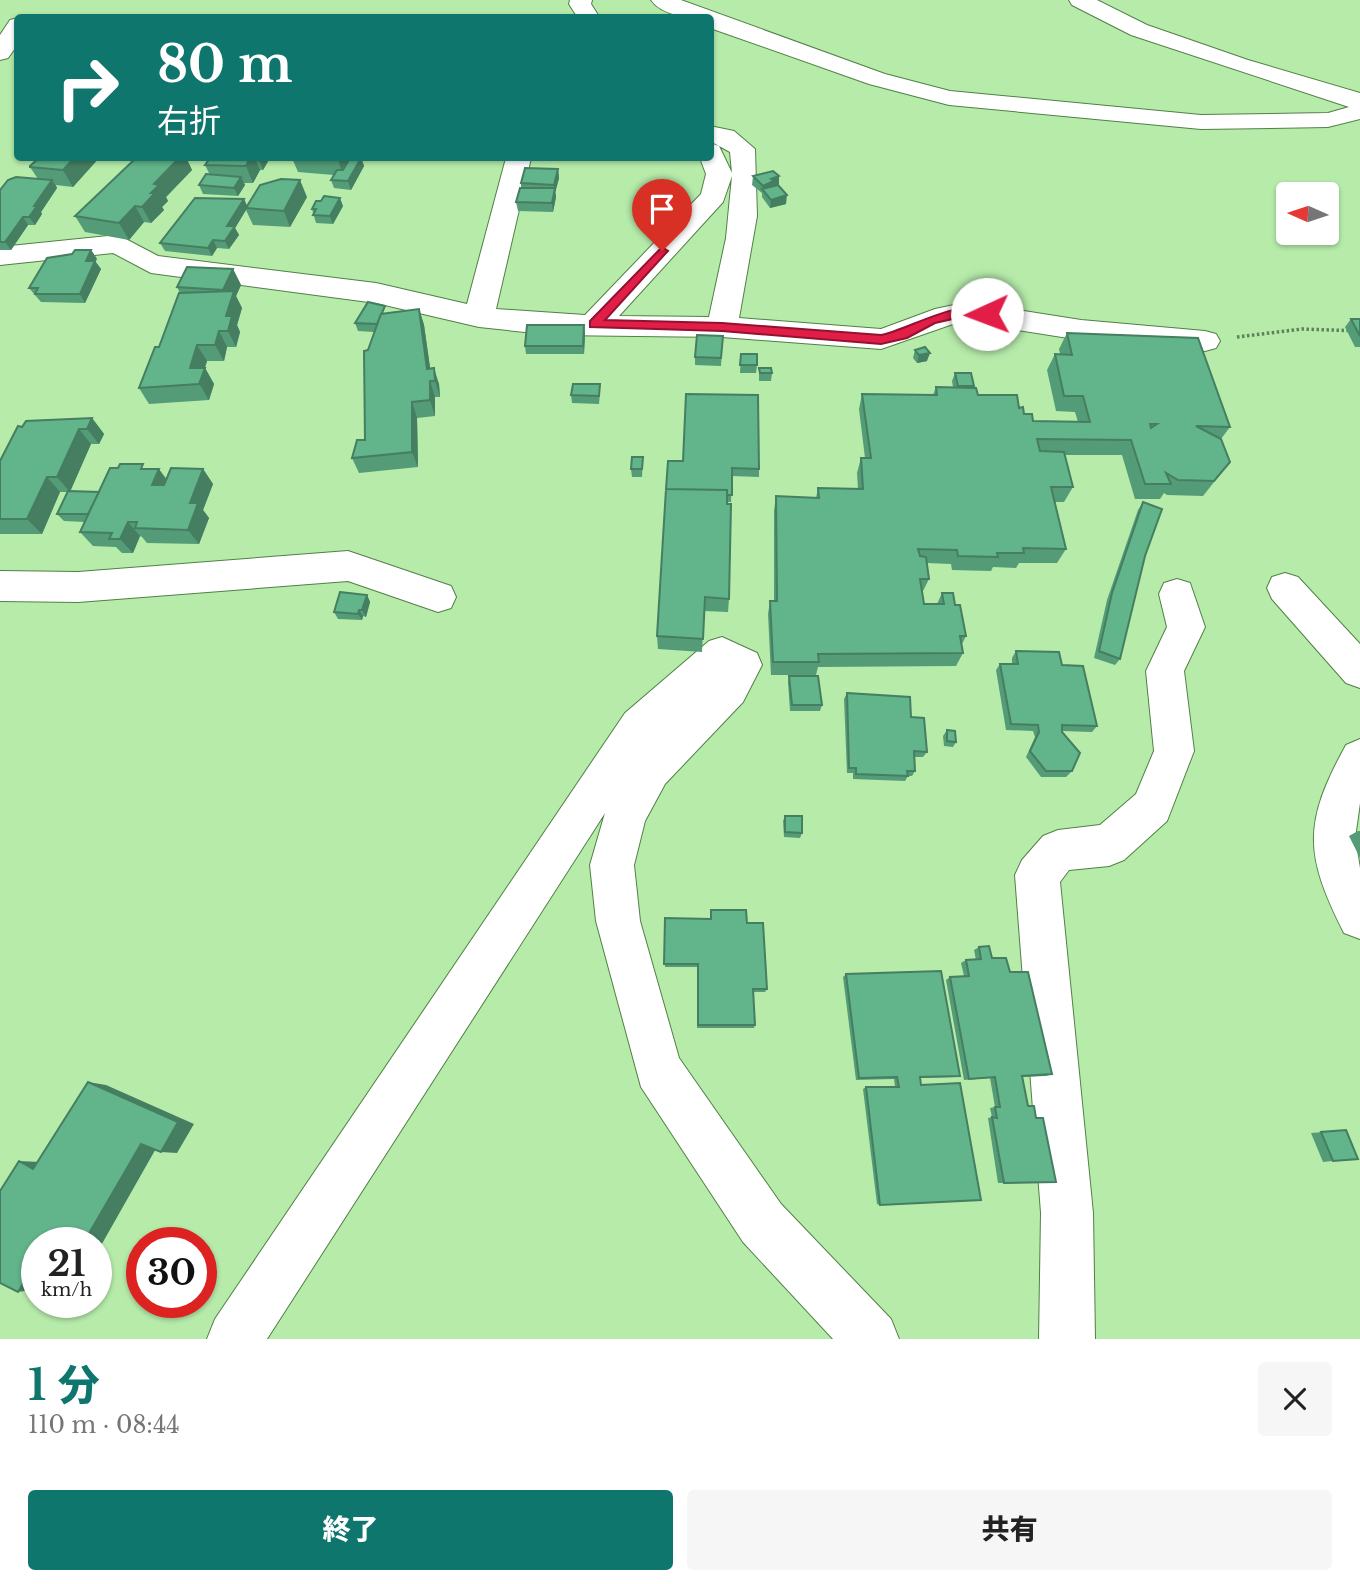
<!DOCTYPE html>
<html lang="ja">
<head>
<meta charset="utf-8">
<style>
	body { margin:0; font-family:"Libre Baskerville","Noto Sans JP",serif; background:#f6f6f6; color:#222; height:100vh; display:flex; flex-direction:column; font-size:26px; white-space:nowrap }
	* { box-sizing:border-box; margin:0 }
	p { font-size:23px; color:#767676 }
	.icon { flex:none; width:38px; height:38px; fill:none; stroke:currentColor; stroke-width:2; stroke-linecap:round; stroke-linejoin:round }
	.map { position:relative; height:1339px; overflow:hidden }
	.drawer { display:flex; flex-direction:column; background:#fff; flex:1 }
	.drawer>* { flex:none }
	.guide { position:absolute; left:14px; top:14px; width:700px; height:147px; border-radius:7px; box-shadow:0 2px 5px #0004; background:#0f766e; color:#fff; overflow:hidden }
	.needle { width:46px; rotate:273deg }
	.fabs { position:absolute; left:1276px; top:182px; display:grid; gap:14px }
	.fabs a { display:grid; place-items:center; width:63px; height:63px; border-radius:7px; background:#fff; box-shadow:0 2px 5px #0004; font-size:35px }
	.speed { position:absolute; left:21px; top:1227px; display:flex; gap:14px; font-size:35px; font-weight:700; text-align:center }
	.speed>* { display:grid; place-content:center; width:91px; height:91px; border-radius:50%; background:#fff; box-shadow:0 2px 5px #0004; line-height:1 }
	.speed small { font-size:18px; font-weight:400 }
	.speed .limit { border:10px solid #d22; background:#fff; color:#111 }
	.pin { position:absolute; display:grid; place-items:center; width:60px; height:60px; color:#fff; margin:-72px -30px; border-radius:50% 50% 50% 0; rotate:-45deg; box-shadow:0 0 7px #0007 }
	.pin .icon { rotate:45deg }
	.me { position:absolute; width:77px; margin:-38px; rotate:268deg; stroke-linejoin:round; filter:drop-shadow(0 0 5px #0008) }
	.turn { display:flex; align-items:center; gap:24px; height:147px; padding:0 28px; font-size:32px }
	.turn .icon { width:91px; height:91px; stroke-width:2.5 }
	.turn b { display:block; font-size:49px; line-height:60px }
	.round { display:grid; place-items:center; flex:none; width:74px; height:74px; border-radius:7px; background:#f6f6f6 }
	.overview { display:flex; align-items:center; justify-content:space-between; height:119px; padding:0 28px }
	h1 { font-size:42px; font-weight:800; line-height:52px; color:#0f766e }
	.cta { display:flex; gap:14px; margin-top:auto; padding:14px 28px }
	.cta a { flex:1; height:80px; border-radius:7px; background:#0f766e; color:#fff; font-size:28px; font-weight:800; line-height:80px; text-align:center }
	.cta a+a { background:#f6f6f6; color:#222 }
	.map>svg:first-child { display:block }
	.lines { fill:none; stroke-linecap:round; stroke-linejoin:round }
	.minor-casing { stroke:#508045; stroke-width:2 }
	.path { stroke:#5f8258; stroke-width:3.5; stroke-dasharray:2.5 2.5; stroke-linecap:butt }
	.minor { fill:#fff; fill-rule:evenodd }
	.wall { fill:#549b77 }
	.shaded-wall { fill:#457e61 }
	.building { fill:#62b48a; stroke:#457e61; stroke-width:2; fill-rule:evenodd }
	.route { fill:#e11d48; stroke:#92132f; stroke-width:2 }
</style>
</head>
<body>
<div class="map">
<svg width="1360" height="1339" viewBox="0 0 1360 1339">
	<rect width="100%" height="100%" fill="#b6ebaa"/>
	<g class="lines">
		<!-- minor casing -->
		<g class="minor-casing">
			<path id="minor" d="M570 0H592L591 4 600 18H578L569 4Z
				M651 0H681L885 74 950 91 1201 115 1328 113 1349 107 1131 35 1072 5 1069 0H1097L1147 25 1248 60 1360 93V119L1328 127 1201 129 949 105 869 84 710 28V18C692 18 663 17 651 0Z
				M18 18V44L8 58 0 60V35L10 20Z
				M710 126 734 131 755 149 757 216 739 318 881 329 935 309 968 302 1081 320 1205 331 1216 334 1220 341 1216 348 1205 351 1081 340 968 322 953 324 881 349 722 337 553 335 479 327 376 303 151 273 113 253 0 265V247L118 235 158 256 376 283 467 304 506 158H531L496 309 585 315 701 194 706 174 700 158H710V143L719 146 732 173 730 152 710 141ZM732 176 726 238 709 317 619 316 723 202Z
				M348 551 451 586 456 597 451 608 438 612 348 581 78 602 0 601V571L78 572Z
				M1285 573 1298 577 1360 644V688L1346 683 1272 599 1267 588 1272 577Z
				M1177 579 1190 583 1205 627 1184 671 1194 751 1167 821 1124 860 1109 866 1069 870 1060 882 1093 1213 1095 1339H1039L1041 1213 1015 875 1022 860 1043 836 1058 830 1100 825 1136 794 1154 751 1146 671 1167 627 1159 594 1164 583Z
				M722 637 757 653 762 665 743 702 665 784 645 821 634 865 640 921 679 1058 781 1204 891 1319 899 1339H833L743 1242 641 1087 596 921 590 865 605 813 267 1339H207L215 1319 625 713 709 641Z
				M1360 739V803L1355 838 1360 868V939L1344 933C1304 854 1303 823 1346 745Z"/>
		</g>
		<!-- path -->
		<path class="path" d="M1237 337 1302 329 1360 331"/>
		<!-- minor -->
		<use href="#minor" class="minor"/>
	</g>
	<!-- wall -->
	<path class="wall" d="M99 158 73 187 56 185 57 188 41 212 42 214 35 225H28L11 250H0V190L38 179 30 167Z
		M136 158H270L263 170H260L253 183H244L245 185 238 196 203 194 199 185 210 175 205 165 208 160 204 161 187 159 192 170 166 197 168 201 162 207 164 210 151 223 144 222 129 240 85 232 75 216Z
		M292 158H361L364 166 351 190 334 188 331 180 334 175 298 172Z
		M558 169 559 178 555 193 556 197 553 212 518 211 516 202 521 188V183Z
		M753 176 779 184 777 185 786 204 770 208 762 197V193L752 185Z
		M307 197 290 227 253 225 246 210 235 228 239 235 229 249 217 248 212 256 165 251 160 243 244 199 247 206Z
		M343 206 333 224 316 223 312 209Z
		M91 250 97 259 95 261 101 269 85 303 41 302 29 288 72 254Z
		M233 269 241 285 236 296 242 308 237 325 240 332 236 347H227L224 361H207L205 368 214 384 209 400 149 404 139 388 159 347 180 293 177 287Z
		M419 309 424 325 430 368 439 384 440 397H435V416L417 418 418 467 359 473 352 458 365 440 368 350 374 332 358 331 355 323 387 313Z
		M1351 319H1360V347H1355L1345 327Z
		M585 333 584 354H526L525 346Z
		M1067 333 1230 427 1221 439 1218 477 1203 496 1167 495 1164 493 1160 499H1135L1122 455H1064L1073 487 1064 502H1055L1066 549 1057 563H1019L1016 568 993 567 991 571 952 570 951 564 927 563 929 579 922 593 924 604H937L942 593 955 605 966 636 961 646 963 653 956 666 818 667 816 675H771L768 614 770 601H774V511L776 496 816 498 818 488 858 489 857 473 861 458H865L859 409 862 394 933 395 936 387H953L952 381 955 373 974 386 973 388 978 395 1019 408 1024 414 1033 421 1078 422 1075 412 1056 411 1047 370 1055 354H1060L1059 349Z
		M723 336 721 366 695 365V357Z
		M915 350 927 361 917 363 913 358Z
		M741 354 757 365 756 373H740Z
		M759 368 772 373 771 381H759Z
		M600 384V392L599 404 572 403 571 395Z
		M92 418 104 434 99 444H91L70 491 99 492 146 469 166 479 203 469 213 484 203 510 209 518 199 544 147 543 142 537 140 536 133 553H122L116 547 93 546 80 532 85 522 64 521 57 514 68 492H60L42 534H0V461Z
		M643 457 642 477H632L631 469Z
		M668 461 759 469V477L732 476 731 502H727L729 599 728 612 704 611 702 652 658 649 657 636Z
		M1143 502 1145 556 1120 659 1115 665 1094 658 1107 600 1138 510Z
		M367 595 370 602 366 617 363 616 362 620 338 619 334 612Z
		M1016 651 1062 665 1097 726 1092 732 1062 731 1072 771 1066 777H1041L1026 757 1035 737 1033 731 1006 730 996 670 1000 664H1012V658Z
		M789 676 822 705 820 711H790L788 682Z
		M847 693 911 717 927 752 923 757H914L915 771 912 776H908L905 781 853 779V773H847L844 699Z
		M947 730 956 742 953 747 944 746 943 736Z
		M785 816 802 833 800 838 784 837 783 821Z
		M1358 831H1360V858L1349 836Z
		M665 918 747 923 767 989 765 992H753L755 1025 754 1028H697V967H665Z
		M979 947 1010 972 1052 1074 1046 1076 1022 1077 1028 1106 1036 1118 1056 1182 998 1183 988 1118 992 1117 990 1108 995 1107 990 1078 964 1080 946 980 950 977 964 976 961 963 966 960H976L974 950Z
		M846 974 960 1076 956 1077 920 1078 880 1205 877 1204 863 1089 866 1087H895L894 1079 856 1080 843 977Z
		M1346 1130 1333 1161 1323 1162 1311 1133Z"/>
	<!-- shaded-wall -->
	<path class="shaded-wall" d="M74 158H99L73 187 63 170Z
		M174 158H186L192 170 166 197 168 201 162 207 164 210 151 223 142 207 151 193 154 184Z
		M202 158H210V159L204 161Z
		M250 158H255L260 170 253 183 246 166Z
		M258 158H270L263 170Z
		M339 158H354L343 176 338 159Z
		M361 158 364 166 351 190 348 181Z
		M558 169 559 178 555 193 554 185Z
		M779 176V184L763 190V186L771 179Z
		M241 177 245 185 238 196 234 188Z
		M52 180 57 188 41 212 42 214 35 225 29 217 34 206Z
		M300 180 307 197 290 227 284 211Z
		M555 188 556 197 553 212 552 203Z
		M787 195 786 204 770 208 771 200Z
		M340 198 343 206 333 224 330 216Z
		M244 199 248 208H246V210L235 228 239 235 229 249 225 241 227 226Z
		M135 206 144 222 129 240 119 223Z
		M23 217 28 225 11 250 5 242Z
		M213 240 217 248 212 256 208 248Z
		M91 250 97 259 95 261 101 269 85 303 80 294 86 261Z
		M233 269 241 285 236 296 242 308 237 325 240 332 236 347 228 331 226 316 230 304 223 290Z
		M419 309 424 325 432 381 427 369Z
		M584 325 585 333 584 354 583 346Z
		M219 331 227 347 224 361 215 345Z
		M197 345 207 361 203 373 205 368 214 384 209 400 190 368Z
		M930 353 927 361 917 363 919 355Z
		M434 368 439 384 440 397 435 381Z
		M430 381 435 397V416L430 400Z
		M412 402 417 418 418 467 412 452Z
		M92 418 104 434 99 444 87 429Z
		M79 429 91 444 70 492 57 477Z
		M159 469 170 484 152 485Z
		M203 469 213 484 203 510 209 518 199 544 188 530 190 503Z
		M47 477 60 492 42 534 27 519Z
		M128 522 140 536 133 553 120 539Z
		M367 595 370 602 366 617 362 610Z
		M359 610 363 616 362 620 358 614Z
		M88 1082 106 1085 194 1124 177 1153 161 1152Z
		M141 1144 158 1145 99 1249H96V1242H84Z
		M19 1161 40 1162 33 1169Z
		M50 1238 67 1242H48Z
		M37 1261V1289L18 1292Z"/>
	<!-- building -->
	<path class="building" d="M39 158H74L63 170 30 167V166Z
		M136 158H179L154 184 159 185 151 193H155L142 207 135 206 119 223 75 216Z
		M210 158H250L246 166 205 165Z
		M313 158H339L338 159Z
		M350 158H361L348 181 331 180 337 170H343Z
		M525 168 558 169 554 185 521 183Z
		M773 171 779 176 771 179 774 181 763 186 753 176Z
		M206 174 241 177 234 188 199 185Z
		M16 177 52 180 34 206H37L29 217H23L5 242H0V190L8 180Z
		M281 179 300 180 284 211 246 208 260 185Z
		M778 185 787 195 771 200 762 189Z
		M520 188H555L552 203 516 202Z
		M324 196 340 198 330 216 313 215 316 209H312L316 201H321Z
		M195 198 244 199 227 226H235L225 241 213 240 208 248 160 243Z
		M75 250H91L86 261H95L80 294H35L38 288H29L47 258 72 254Z
		M187 267 233 269 223 290 177 287Z
		M234 291 226 316H232L228 331H219L215 345H197L190 368H205L199 384 139 388 155 347H159L179 293Z
		M368 302 385 306 382 313 381 314 377 324 355 323Z
		M419 309 427 369 434 368 435 381H430V400L412 402V452L352 458 357 440H365L364 351 368 350 381 314Z
		M1351 319H1360V336Z
		M527 325H584L583 346H525Z
		M1067 333 1198 338 1230 427 1196 426 1221 439 1230 462 1214 481 1178 480 1166 473 1171 484H1145L1131 440 1037 439 1040 451 1064 452 1073 487H1051L1066 549 1023 548 1024 553H997L998 557 958 556 957 550 918 549 920 556 926 557 929 579H920L924 604H944L942 593H953L955 605H960L966 636H960L963 653 818 654 819 662H773L770 601H777L776 496 819 498 818 488 863 489 861 458H871L862 394 937 395 936 387 976 388 978 395H1017L1019 408 1023 407 1024 414H1032L1033 421 1090 422 1083 396H1064L1055 354 1072 355ZM1150 424H1157L1151 428Z
		M697 335 723 336 721 358 695 357Z
		M925 347 930 353 919 355 915 350Z
		M741 354H757V365H740Z
		M759 368H771L772 373H760Z
		M955 373H971L974 386H958Z
		M573 384H600L599 396 571 395Z
		M686 394 758 395 759 469 732 468V495H727V490L666 489 668 461H683Z
		M92 418 87 429H79L57 477H47L27 519H0V461L18 426 22 427 26 421Z
		M632 457H643L642 469H631Z
		M120 464H143L141 469H159L152 485H164L171 468 203 469 190 503H198L188 530 135 528 137 522H128L120 539H109L112 533 80 532 110 468H118Z
		M666 489 727 490V504H731L729 599 705 597 703 639 657 636Z
		M68 491 99 492 88 514H57Z
		M1143 502 1162 509 1145 556 1120 659 1099 651 1112 593Z
		M340 592 367 595 362 610H359L358 614 334 612Z
		M1016 651 1059 652 1062 665 1083 666 1097 726 1062 725V732L1080 753 1072 771H1046L1030 751 1039 732 1038 725 1011 724 1000 664H1018Z
		M789 676H818L822 705H792Z
		M847 693 910 697 911 717 924 718 927 752 914 751 915 771H907L908 776 856 774V768H849Z
		M947 730 955 731 956 742 947 741Z
		M785 816H802V833L785 832Z
		M711 910H746L747 923H763L767 989H753L755 1025H698V964H664L665 918 711 919Z
		M989 946 992 958H1006L1010 972H1028L1052 1074 1022 1076 1028 1106H1034L1036 1118H1043L1056 1182 1004 1183 992 1117 997 1118 995 1107H1000L995 1077 969 1079 950 977 969 976 966 960 981 959 979 947Z
		M941 971 960 1076 920 1077 921 1085 960 1083 981 1200 880 1205 866 1087H899L897 1077 859 1078 846 974Z
		M88 1082 178 1122 161 1152 141 1144 84 1242H60L50 1238 48 1242H37V1261L18 1292 0 1283V1191L19 1161 33 1169Z
		M1346 1130 1358 1159 1333 1161 1321 1132Z"/>
	<!-- route -->
	<path class="route" d="M662 247 668 251 666 253 605 320 722 323 881 335C909 330 968 292 993 314L987 318 966 316 935 323 907 338 881 344 722 331 590 327V321Z"/>
</svg>
<div class="fabs">
<a><svg class="needle" viewBox="-14 -14 28 28"><path d="M0-13l5 13h-10z" fill="#e53935"/><path d="M0 13l5-13h-10z" fill="#767676"/></svg></a>
</div>
<div class="speed"><div>21<small>km/h</small></div><div class="limit">30</div></div>
<div class="pin" style="left:662px;top:251px;background:#d93025"><svg class="icon" aria-label="arrive" viewBox="0 0 24 24"><path d="M6 21V4h12l-3 4 3 4H6"/></svg></div>
<svg class="me" style="left:987px;top:314px" viewBox="-20 -20 40 40"><circle r="19" fill="#fff"/><path d="M0-13L10 11 0 6-10 11z" fill="#e11d48"/></svg>
<div class="guide">
<div class="turn"><svg class="icon" aria-label="right" viewBox="0 0 24 24"><path d="M7 20v-9h11M14 6l5 5-5 5"/></svg><div><b>80 m</b>右折</div></div>
</div>
</div>
<section class="drawer">
<div class="overview"><div><h1>1 分</h1><p>110 m · 08:44</p></div><a class="round"><svg class="icon" aria-label="close" viewBox="0 0 24 24"><path d="M6 6l12 12M18 6L6 18"/></svg></a></div>
<div class="cta"><a>終了</a><a>共有</a></div>
</section>
</body>
</html>
